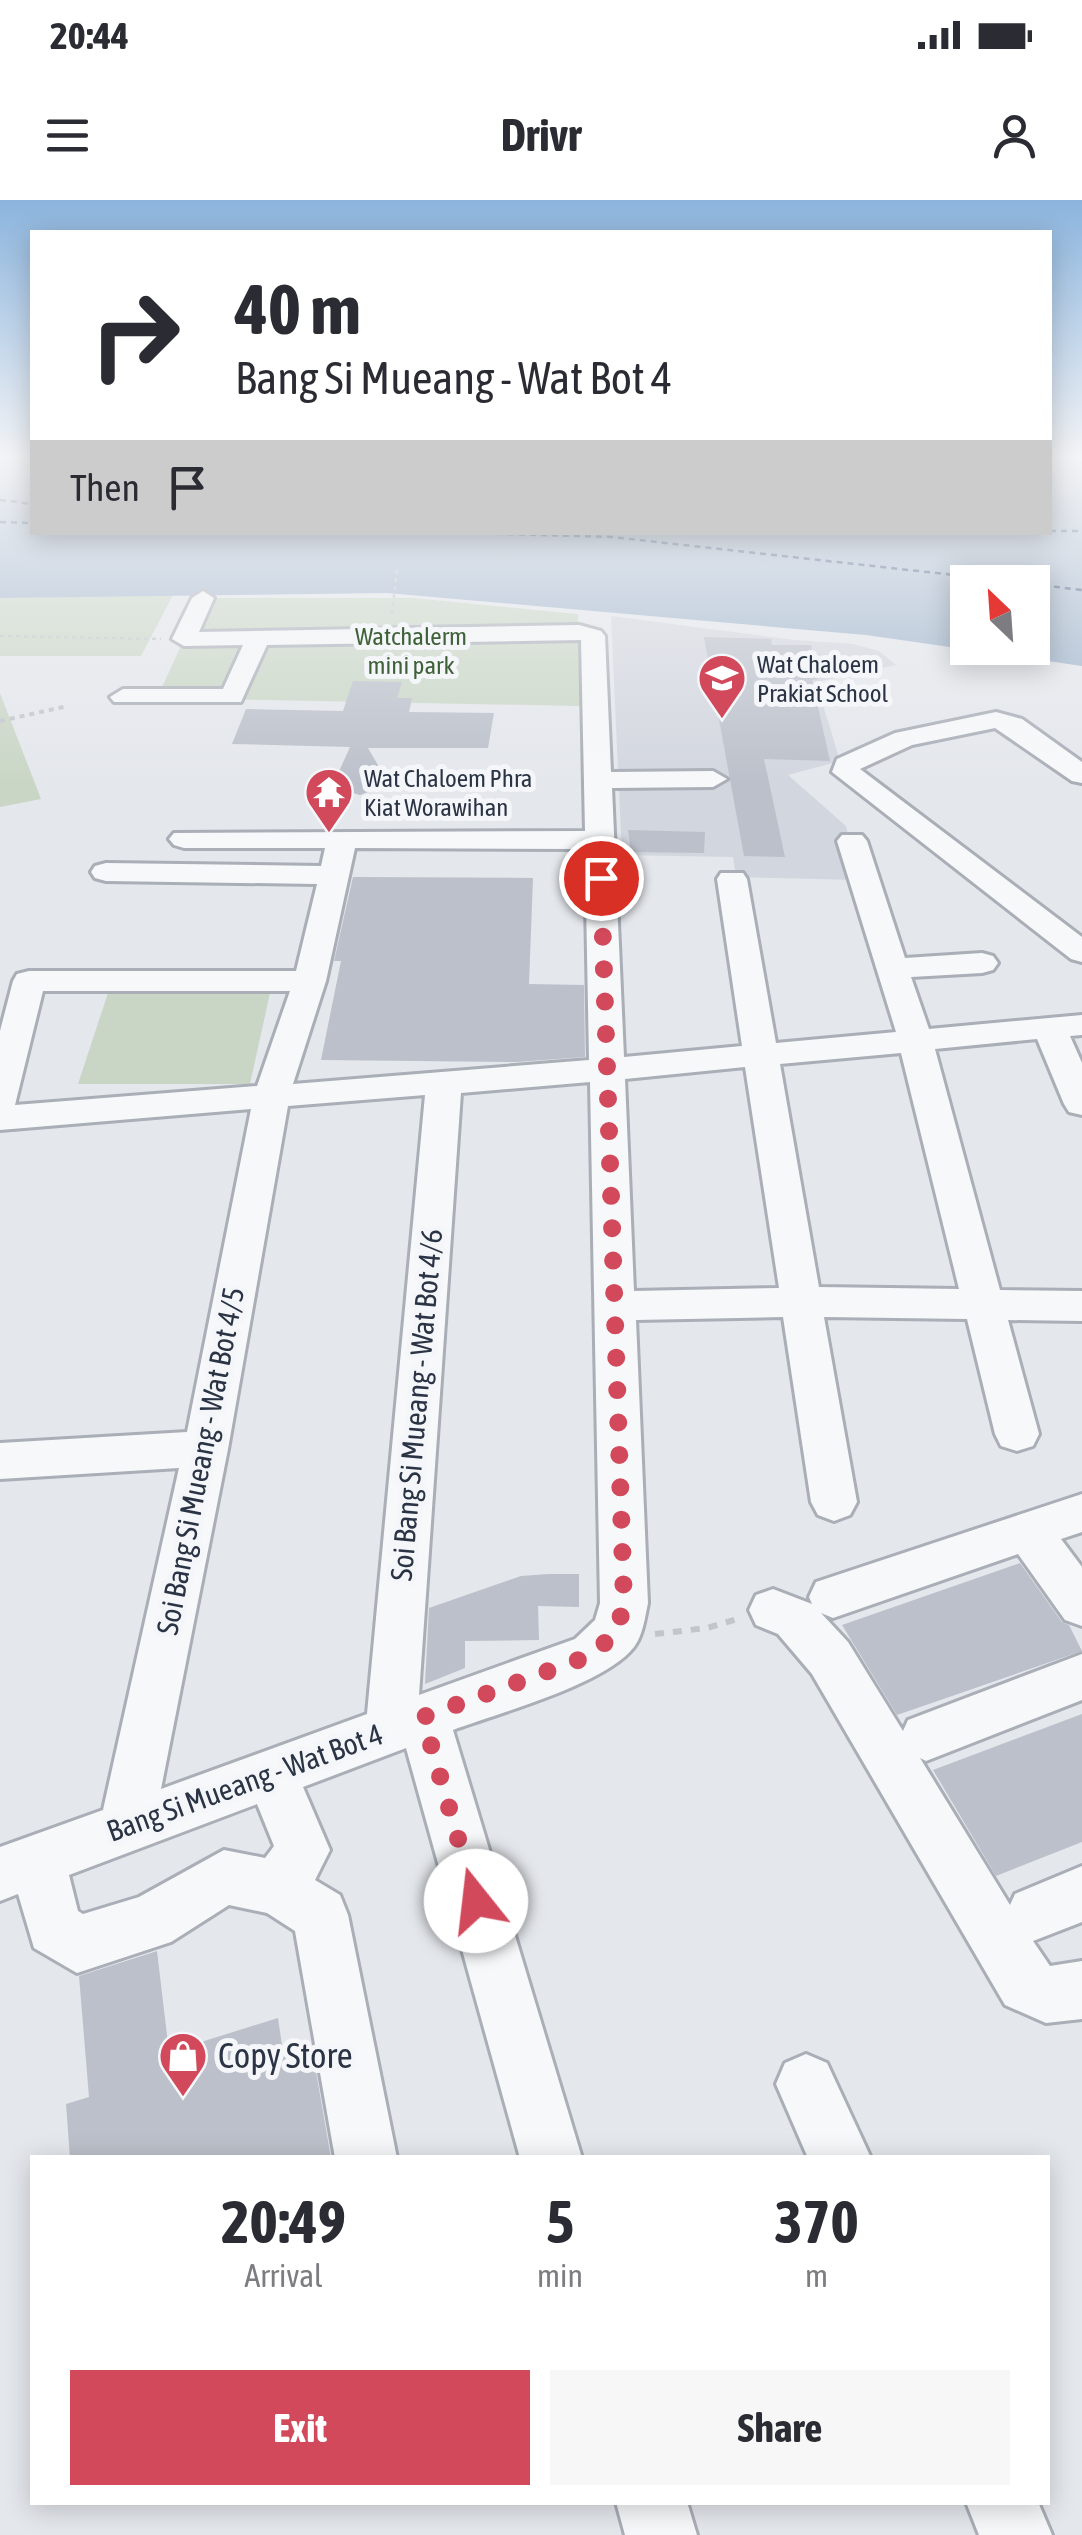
<!DOCTYPE html>
<html lang="en">
<head>
<meta charset="utf-8">
<style>
	body { margin:0; font-family:"Asap Condensed",sans-serif; background:#f7f7f7; color:#2b2b33; height:100vh; display:flex; flex-direction:column; font-size:38px; white-space:nowrap }
	* { box-sizing:border-box; margin:0 }
	p { font-size:32px; color:#7c7c81 }
	.icon { flex:none; width:55px; height:55px; fill:none; stroke:currentColor; stroke-width:2; stroke-linecap:round; stroke-linejoin:round }
	.map { position:relative; flex:1; overflow:hidden }
	.drawer { position:absolute; left:30px; top:1955px; width:1020px; height:350px; display:flex; flex-direction:column; background:#fff; border-radius:0px; box-shadow:0 5px 25px #0003 }
	.drawer>* { flex:none }
	.banner { position:absolute; left:30px; top:30px; width:1022px; height:305px; border-radius:0px; box-shadow:0 5px 25px #0003; background:#fff; color:#2b2b33; overflow:hidden }
	.needle { width:65px; rotate:335deg }
	.buttons { position:absolute; left:950px; top:365px; display:grid; gap:20px }
	.buttons a { display:grid; place-items:center; width:100px; height:100px; border-radius:0px; background:#fff; box-shadow:0 5px 25px #0003; font-size:50px }
	.pin { position:absolute; display:grid; place-items:center; width:85px; height:85px; color:#fff; margin:-42px; border:5px solid #fff; border-radius:50%; box-shadow:0 2px 10px #0007 }
	.me { position:absolute; width:110px; margin:-55px; rotate:344deg; stroke-linejoin:round; filter:drop-shadow(0 0 8px #0008) }
	.turn { display:flex; align-items:center; gap:35px; height:210px; padding:0 40px; font-size:45px }
	.turn .icon { width:130px; height:130px; stroke-width:2.5 }
	.turn b { display:block; font-size:70px; line-height:85px }
	.then { display:flex; align-items:center; height:95px; padding:0 40px; background:#0003; gap:20px; font-size:38px }
	.eta { display:flex; justify-content:space-evenly; align-items:center; height:170px; text-align:center }
	.eta b { font-size:60px; font-weight:700; line-height:70px }
	.primary-button { display:flex; gap:20px; margin-top:auto; padding:20px 40px }
	.primary-button a { flex:1; height:115px; border-radius:0px; background:#d1495b; color:#fff; font-size:40px; font-weight:700; line-height:115px; text-align:center }
	.primary-button a+a { background:#f7f7f7; color:#2b2b33 }
	.status { display:flex; justify-content:space-between; align-items:center; height:70px; padding:0 50px; background:#fff; direction:ltr }
	.status svg { height:28px; fill:currentColor }
	header { display:flex; justify-content:space-between; align-items:center; height:130px; padding:0 40px; background:#fff; font-size:45px; font-weight:700 }
	.map>svg:first-child { display:block }
	.built { fill:#d2d6de }
	.green { fill:#c9d6c5 }
	.water { fill:#9fb4cc; fill-rule:evenodd }
	.lines { fill:none; stroke-linecap:round; stroke-linejoin:round }
	.ferry { stroke:#34527a; stroke-width:2.5; stroke-dasharray:6 5; stroke-linecap:butt }
	.building { fill:#bbc0ca }
	.minor-casing { stroke:#a9aeb7; stroke-width:6 }
	.path-far2 { stroke:#c2c5cb; stroke-width:2.5; stroke-dasharray:4 4; stroke-linecap:butt }
	.path-far1 { stroke:#c2c5cb; stroke-width:4; stroke-dasharray:5 5; stroke-linecap:butt }
	.path { stroke:#c2c5cb; stroke-width:6; stroke-dasharray:9 9; stroke-linecap:butt }
	.minor { fill:#f7f8fa; fill-rule:evenodd }
	.route { stroke:#d1495b; stroke-width:18; stroke-dasharray:0 32.4 }
	.labels { text-anchor:middle; stroke-width:10; stroke-linejoin:round; paint-order:stroke }
	.far-park-label { font-size:25px; fill:#3f6138; stroke:#f4f6f9 }
	.far-poi-label { font-size:25px; fill:#2b3445; stroke:#f4f6f9; text-anchor:start }
	.street-label { font-size:30px; fill:#2b3445; stroke:#f4f6f9 }
	.near-poi-label { font-size:35px; fill:#2b3445; stroke:#f4f6f9; text-anchor:start }
</style>
</head>
<body>
<div class="status"><b>20:44</b><svg viewBox="0 0 49 12"><path d="M0 12V9h3v3zM5 12V6h3v6zM10 12V3h3v9zM15 12V0h3v12zM26 1h20v11H26zM47 4h2v5h-2z"/></svg></div>
<header><svg class="icon" aria-label="menu" viewBox="0 0 24 24"><path d="M4 6h16M4 12h16M4 18h16"/></svg>Drivr<svg class="icon" aria-label="person" viewBox="0 0 24 24"><circle cx="12" cy="8" r="4"/><path d="M4 21q1-7 8-7t8 7"/></svg></header>
<div class="map">
<svg width="1082" height="2335" viewBox="0 0 1082 2335">
	<rect width="100%" height="100%" fill="#e4e7ec"/>
	<!-- built -->
	<path class="built" d="M611 416 795 440 853 444 879 451 896 465 816 482 840 561 788 575 846 626 860 680 736 677 733 657 622 655Z"/>
	<!-- green -->
	<path class="green" d="M173 395 141 456H0V398Z
		M203 398H413L578 414 581 506 157 498Z
		M0 493 41 599 0 607Z
		M108 793H270L250 884H78Z"/>
	<!-- water -->
	<path class="water" d="M0 257H32V332H1050V258L1082 262V466L866 435 387 393 0 398ZM968 382H1032V448H968Z"/>
	<g class="lines">
		<!-- ferry -->
		<path class="ferry" d="M0 300 32 304
			M0 322 32 323
			M1050 331H1082
			M431 332 612 337 1017 382
			M1032 384 1082 390"/>
	</g>
	<!-- building -->
	<path class="building" d="M704 437 771 439 772 445H811L818 479 812 480 830 561 764 559 785 657 744 656Z
		M353 481 402 482 397 498H412L409 512 494 513 488 548H368L389 584 360 595 332 587 350 547 232 544 246 509 343 511Z
		M628 630 705 632 704 653 631 652Z
		M353 677 533 678 529 784 584 785 585 857 517 862 321 860 341 761H334Z
		M1020 1363 1062 1422 1069 1425 1082 1451 897 1515 842 1425Z
		M549 1374H579V1407L538 1406 539 1440 465 1441V1468L425 1484 429 1408 521 1376Z
		M1082 1514V1642L996 1676 933 1570Z
		M157 1751 169 1852 278 1818 283 1852 311 1843 331 1958H70L66 1904 89 1897 79 1776Z"/>
	<g class="lines">
		<!-- minor casing -->
		<g class="minor-casing">
			<path id="minor" d="M203 391 214 398 199 432 579 425 601 431 605 436 611 572 713 571 727 579 713 587 612 588 624 857 742 846 717 679 721 673H743L747 679 776 843 896 832 837 641 842 635H862L867 641 905 758 982 753 993 756 998 763 993 770 982 773 911 777 929 829 1082 815V835L1070 836 1082 863V915L1069 912 1064 904 1037 839 935 849 1000 1090 1082 1091V1121L1008 1120 1039 1234 1033 1246 1017 1251 1001 1246 995 1234 967 1119 824 1117 857 1302 850 1315 834 1321 818 1315 811 1302 783 1117 636 1120 648 1403C645 1417 643 1435 634 1447 606 1484 499 1513 453 1530L582 1958H520L406 1548 303 1587 330 1650 315 1680 340 1695 348 1715 397 1958H335L295 1731 267 1713 229 1705 171 1742 77 1773 34 1748 18 1694 0 1701V1647L103 1610 179 1268 0 1279V1243L187 1232 251 909 0 930V831L13 781 17 774 29 771H296L317 684 106 681 95 678 91 672 95 666 106 663 321 666 325 648H184L174 645 169 639 174 633 585 631 581 440 267 445 241 502H114L110 497 123 489H223L243 445 184 446 172 439 192 398ZM355 648 585 649 589 860 293 884 326 781ZM43 791H290L257 886 15 905ZM901 853 959 1089 819 1087 780 864ZM745 867 779 1088 634 1091 625 879ZM590 882 600 1403 595 1420 575 1439 419 1495 461 893ZM425 895 367 1514 161 1589 228 1249 288 906ZM257 1604 274 1646 265 1658 224 1650 139 1697 83 1714 78 1711 69 1675Z
				M996 512 1022 519 1082 562V583L1072 581 995 528 912 545 860 569 1082 737V762L1071 759 832 572 837 559 895 533Z
				M1082 1294V1332L1061 1339 1082 1367V1426L1065 1420 1018 1354 833 1418 821 1413 848 1442 903 1531 908 1520 1082 1454V1500L926 1561 920 1558 1010 1705 1015 1694 1082 1666V1722L1033 1741 1050 1766 1082 1761V1819L1046 1823 1005 1805 812 1474 778 1434 756 1425 749 1410 756 1395 773 1389 812 1404 809 1397 816 1382Z
				M806 1854 827 1863 871 1958H808L776 1884 785 1863Z
				M616 2302H687L697 2335H625Z
				M966 2302H1038L1052 2335H979Z"/>
		</g>
		<!-- path-far2 -->
		<path class="path-far2" d="M392 414 397 368
			M0 436 161 439"/>
		<!-- path-far1 -->
		<path class="path-far1" d="M0 521 68 506"/>
		<!-- path -->
		<path class="path" d="M655 1434 707 1428 737 1419"/>
		<!-- minor -->
		<use href="#minor" class="minor"/>
	</g>
	<!-- sky -->
	<linearGradient id="sky" x2="0" y2="1"><stop stop-color="#8bb4dd"/><stop offset="0.44" stop-color="#f3f4f6"/><stop offset="1" stop-color="#f3f4f6" stop-opacity="0"/></linearGradient>
	<rect width="1082" height="584" fill="url(#sky)"/>
	<g class="lines">
		<!-- route -->
		<path class="route" d="M476 1701 423 1517 592 1455 617 1431 624 1403 601 678"/>
	</g>
	<!-- icons -->
	<defs>
		<g id="school-pin" transform="scale(2.5)"><path d="M0 17L-7.5 6A9.5 9.5 0 1 1 7.5 6Z" fill="#d1495b" stroke="#f4f6f9"/><path d="M0-5L7-2L0 1L-7-2ZM-4 1L0 2.5L4 1V4Q0 6-4 4Z" fill="#fff"/></g>
		<g id="temple-pin" transform="scale(2.5)"><path d="M0 17L-7.5 6A9.5 9.5 0 1 1 7.5 6Z" fill="#d1495b" stroke="#f4f6f9"/><path d="M0-6L5-2H3V0L6.5 2.5H4V6H1.5V3h-3V6H-4V2.5H-6.5L-3 0V-2H-5Z" fill="#fff"/></g>
		<g id="shop-pin" transform="scale(2.5)"><path d="M0 17L-7.5 6A9.5 9.5 0 1 1 7.5 6Z" fill="#d1495b" stroke="#f4f6f9"/><path d="M-5-2.5h2.3a2.7 3.5 0 0 1 5.4 0H5L5.5 6h-11ZM-1.5-2.5h3a1.5 2.3 0 0 0-3 0Z" fill="#fff"/></g>
	</defs>
	<g fill-rule="evenodd">
		<use href="#school-pin" x="722" y="478"/>
		<use href="#temple-pin" x="329" y="592"/>
		<use href="#shop-pin" x="183" y="1856"/>
	</g>
	<g class="labels">
		<!-- far-park labels -->
		<g class="far-park-label">
			<text x="411" y="445">Watchalerm<tspan x="411" dy="29">mini park</tspan></text>
		</g>
		<!-- far-poi labels -->
		<g class="far-poi-label">
			<text x="757" y="473">Wat Chaloem<tspan x="757" dy="29">Prakiat School</tspan></text>
			<text x="364" y="587">Wat Chaloem Phra<tspan x="364" dy="29">Kiat Worawihan</tspan></text>
		</g>
		<!-- street labels -->
		<g class="street-label">
			<text transform="translate(417 1205) rotate(-85)" y="10">Soi Bang Si Mueang - Wat Bot 4/6</text>
			<text transform="translate(201 1261) rotate(-79)" y="10">Soi Bang Si Mueang - Wat Bot 4/5</text>
			<text transform="translate(245 1583) rotate(-20)" y="10">Bang Si Mueang - Wat Bot 4</text>
		</g>
		<!-- near-poi labels -->
		<g class="near-poi-label">
			<text x="218" y="1868">Copy Store</text>
		</g>
	</g>
</svg>
<div class="buttons">
<a><svg class="needle" viewBox="-14 -14 28 28"><path d="M0-13l5 13h-10z" fill="#e53935"/><path d="M0 13l5-13h-10z" fill="#7c7c81"/></svg></a>
</div>
<div class="pin" style="left:601px;top:678px;background:#d93025"><svg class="icon" aria-label="arrive" viewBox="0 0 24 24"><path d="M6 21V4h12l-3 4 3 4H6"/></svg></div>
<svg class="me" style="left:476px;top:1701px" viewBox="-20 -20 40 40"><circle r="19" fill="#fff"/><path d="M0-13L10 11 0 6-10 11z" fill="#d1495b"/></svg>
<div class="banner">
<div class="turn"><svg class="icon" aria-label="right" viewBox="0 0 24 24"><path d="M7 20v-9h11M14 6l5 5-5 5"/></svg><div><b>40 m</b>Bang Si Mueang - Wat Bot 4</div></div>
<div class="then">Then<svg class="icon" aria-label="arrive" viewBox="0 0 24 24"><path d="M6 21V4h12l-3 4 3 4H6"/></svg></div>
</div>
<section class="drawer">
<div class="eta">
<div><b>20:49</b><p>Arrival</p></div>
<div><b>5</b><p>min</p></div>
<div><b>370</b><p>m</p></div>
</div>
<div class="primary-button"><a>Exit</a><a>Share</a></div>
</section>
</div>
</body>
</html>
